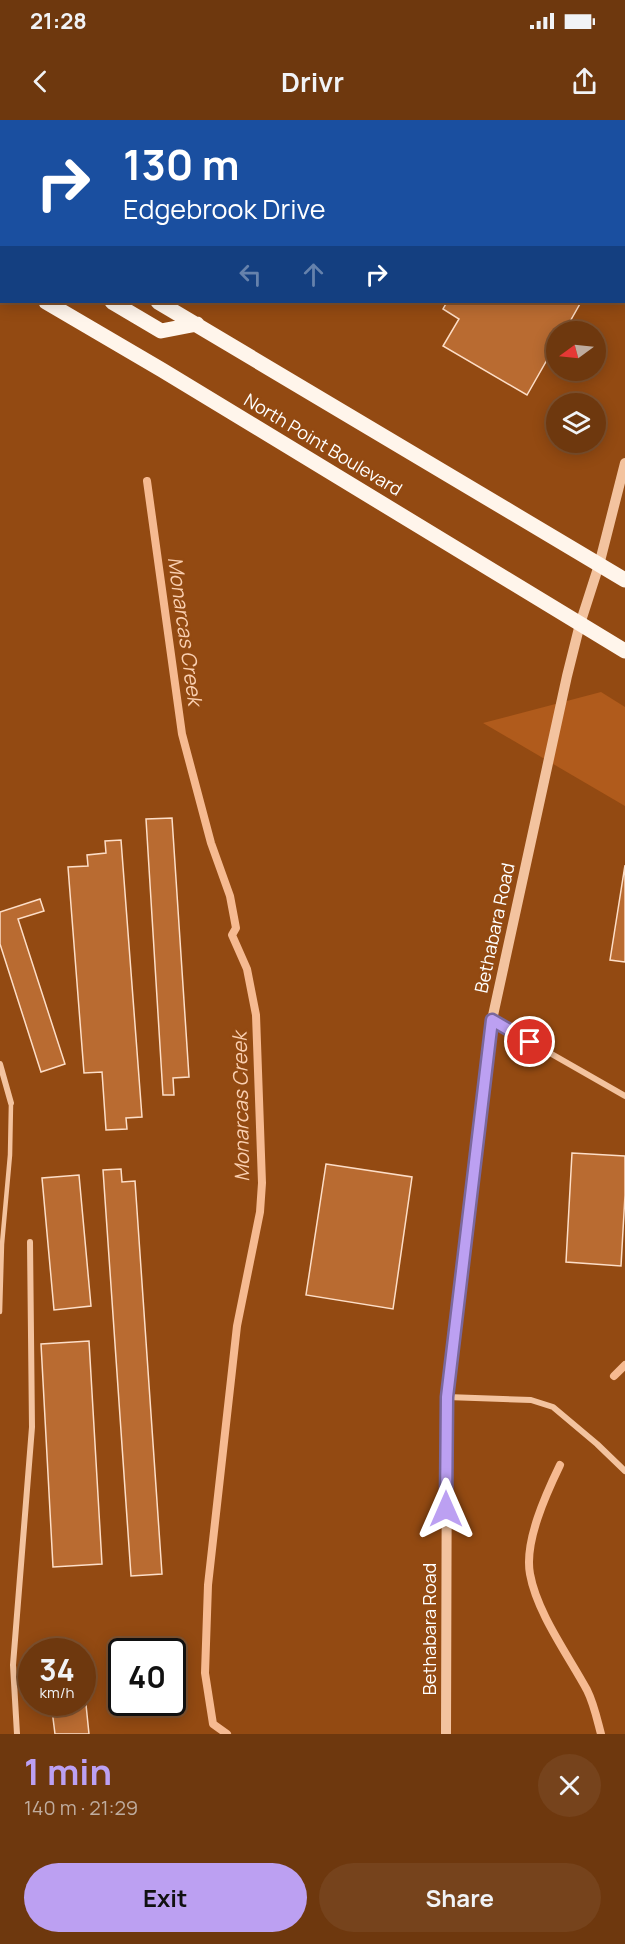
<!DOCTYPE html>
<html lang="en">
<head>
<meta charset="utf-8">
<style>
	body { margin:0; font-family:Manrope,sans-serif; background:#76431c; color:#f1f3f6; height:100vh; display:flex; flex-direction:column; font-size:22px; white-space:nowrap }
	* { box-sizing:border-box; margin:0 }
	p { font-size:20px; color:#bfac9e }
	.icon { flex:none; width:33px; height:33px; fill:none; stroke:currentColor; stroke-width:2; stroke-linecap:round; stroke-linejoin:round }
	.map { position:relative; height:1614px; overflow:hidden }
	.drawer { display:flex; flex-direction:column; background:#6e380e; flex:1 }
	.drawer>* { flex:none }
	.hud { position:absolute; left:0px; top:0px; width:626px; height:183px; box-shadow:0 3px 15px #0003,0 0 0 2px #80522e; background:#1a4fa0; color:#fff; overflow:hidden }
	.needle { width:39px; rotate:255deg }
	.buttons { position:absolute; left:546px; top:201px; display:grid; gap:12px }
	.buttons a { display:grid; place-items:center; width:60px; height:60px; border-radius:50%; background:#6e380e; box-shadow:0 3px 15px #0003,0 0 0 2px #80522e; font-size:30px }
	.speed { position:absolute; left:18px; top:1518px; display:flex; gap:12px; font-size:30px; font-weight:700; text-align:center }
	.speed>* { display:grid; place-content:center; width:78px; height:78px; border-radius:50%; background:#6e380e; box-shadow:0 3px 15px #0003,0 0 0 2px #80522e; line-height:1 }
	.speed small { font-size:15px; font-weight:400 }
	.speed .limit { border:3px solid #111; border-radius:9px; background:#fff; color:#111 }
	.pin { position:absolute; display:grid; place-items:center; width:51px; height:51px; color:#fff; margin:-26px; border:3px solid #fff; border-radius:50%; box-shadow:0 2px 6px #0007 }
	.me { position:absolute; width:66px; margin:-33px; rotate:0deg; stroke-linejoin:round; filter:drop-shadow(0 0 4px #0008) }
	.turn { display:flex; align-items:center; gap:21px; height:126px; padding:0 24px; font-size:27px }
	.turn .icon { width:78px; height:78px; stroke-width:2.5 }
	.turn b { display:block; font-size:42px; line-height:51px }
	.lanes { display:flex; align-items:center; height:57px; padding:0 24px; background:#0003; justify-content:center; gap:30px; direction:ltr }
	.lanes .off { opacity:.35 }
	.round { display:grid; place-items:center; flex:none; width:63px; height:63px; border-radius:32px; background:#76431c }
	.overview { display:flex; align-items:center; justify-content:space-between; height:102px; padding:0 24px }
	h1 { font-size:36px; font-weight:700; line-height:45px; color:#bca0f2 }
	.primary-button { display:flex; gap:12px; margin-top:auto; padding:12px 24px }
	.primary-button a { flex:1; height:69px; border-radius:36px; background:#bca0f2; color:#111; font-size:24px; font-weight:700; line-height:69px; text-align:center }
	.primary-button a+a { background:#76431c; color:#f1f3f6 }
	.status { display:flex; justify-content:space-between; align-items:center; height:42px; padding:0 30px; background:#6e380e; direction:ltr }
	.status svg { height:16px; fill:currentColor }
	header { display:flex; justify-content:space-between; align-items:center; height:78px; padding:0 24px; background:#6e380e; font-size:27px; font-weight:700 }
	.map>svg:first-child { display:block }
	.green { fill:#b05b1c }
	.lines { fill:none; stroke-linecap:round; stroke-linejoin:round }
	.stream { stroke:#f6ba91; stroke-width:8 }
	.building { fill:#b96b31; stroke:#fddec7; stroke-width:1.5 }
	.service { stroke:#f3c39f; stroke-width:4.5 }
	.minor { stroke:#f3c39f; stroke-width:6 }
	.tertiary { stroke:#f3c39f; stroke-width:10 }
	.primary { stroke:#fff5eb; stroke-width:15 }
	.route-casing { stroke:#7a689d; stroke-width:15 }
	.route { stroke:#bca0f2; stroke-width:10 }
	.labels { text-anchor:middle; stroke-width:5; stroke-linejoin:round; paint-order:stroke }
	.street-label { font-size:18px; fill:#fff; stroke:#934a12 }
	.water-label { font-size:20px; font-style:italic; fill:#facfb0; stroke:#934a12 }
</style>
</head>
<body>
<div class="status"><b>21:28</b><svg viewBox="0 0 49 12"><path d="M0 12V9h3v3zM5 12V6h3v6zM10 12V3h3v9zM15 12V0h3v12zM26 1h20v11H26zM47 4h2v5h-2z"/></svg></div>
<header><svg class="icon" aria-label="back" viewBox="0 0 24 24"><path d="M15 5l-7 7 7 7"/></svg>Drivr<svg class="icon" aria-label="share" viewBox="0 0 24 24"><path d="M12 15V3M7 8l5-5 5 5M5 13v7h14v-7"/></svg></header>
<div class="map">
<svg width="625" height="1614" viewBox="0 0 625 1614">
	<rect width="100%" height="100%" fill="#934a12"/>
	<!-- green -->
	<path class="green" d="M601 572 625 587V686L483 603Z"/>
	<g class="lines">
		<!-- stream -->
		<path class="stream" d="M0 12 2 16
			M147 361 182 614 211 723 230 776 236 808 232 815 247 849 256 895 262 1063 260 1092 237 1206 208 1465 205 1553 213 1604 227 1614
			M614 1256 625 1245
			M560 1345C546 1374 524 1422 530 1454 537 1493 568 1535 587 1570 594 1584 597 1599 601 1614"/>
	</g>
	<!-- building -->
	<path class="building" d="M447 182H581L564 212H556V224L527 275 443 226 459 199 443 189Z
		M172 698 189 957 173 958 174 975H163L146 699Z
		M121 720 142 997 126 998 127 1009 106 1010 102 952 84 953 68 747 88 746 87 735 106 733 105 721Z
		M625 745V842L610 840Z
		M40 779 44 791 18 799 65 944 41 952 0 824V792Z
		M572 1033 625 1036V1075L621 1146 566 1142Z
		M326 1044 412 1057 393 1189 306 1175Z
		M121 1049 122 1062 135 1061 162 1454 131 1456 103 1050Z
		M79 1055 91 1186 54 1190 42 1058Z
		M89 1221 102 1444 53 1447 41 1224Z
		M84 1565 89 1614H55L51 1582H82Z"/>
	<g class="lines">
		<!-- service -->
		<path class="service" d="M0 1192 2 1124 10 1035 11 983"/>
		<!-- minor -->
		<path class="minor" d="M104 2 107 0
			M492 900 625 976
			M0 944 11 983
			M447 1277 531 1280 553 1287 597 1324 625 1351
			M17 1614 13 1545 32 1307 30 1122"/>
		<!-- tertiary -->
		<path class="tertiary" d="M446 1614 447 1277 492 900 567 556 580 504 599 445 625 343"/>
		<!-- primary -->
		<path class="primary" d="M0 73 2 74
			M0 96 2 95
			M0 139H2
			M0 155H2
			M46 182 162 250 625 531
			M112 182 161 211 197 204
			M158 182 625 460"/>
	</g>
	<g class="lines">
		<!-- route casing -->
		<g class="route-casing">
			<path id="route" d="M446 1389 447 1277 492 900 530 922"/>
		</g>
		<!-- route -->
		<use href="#route" class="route"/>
	</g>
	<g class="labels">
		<!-- street labels -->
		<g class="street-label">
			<text transform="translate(323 325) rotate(31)" y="6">North Point Boulevard</text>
			<text transform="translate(495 808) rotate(-78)" y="6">Bethabara Road</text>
			<text transform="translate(430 1509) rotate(-90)" y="6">Bethabara Road</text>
		</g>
		<!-- water labels -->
		<g class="water-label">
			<text transform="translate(185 511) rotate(82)" y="7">Monarcas Creek</text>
			<text transform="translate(241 987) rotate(-91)" y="7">Monarcas Creek</text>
		</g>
	</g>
</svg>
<div class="buttons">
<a><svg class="needle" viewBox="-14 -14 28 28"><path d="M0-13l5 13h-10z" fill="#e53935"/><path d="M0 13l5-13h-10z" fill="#bfac9e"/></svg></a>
<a><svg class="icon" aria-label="layers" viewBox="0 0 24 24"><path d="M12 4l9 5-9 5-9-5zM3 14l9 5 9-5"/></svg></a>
</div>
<div class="speed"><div>34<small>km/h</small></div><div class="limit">40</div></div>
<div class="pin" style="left:530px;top:922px;background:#d93025"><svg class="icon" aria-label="arrive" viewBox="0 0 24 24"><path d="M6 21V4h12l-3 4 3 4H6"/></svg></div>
<svg class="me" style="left:446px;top:1389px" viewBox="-20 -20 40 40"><path d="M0-17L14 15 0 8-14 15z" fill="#bca0f2" stroke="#fff" stroke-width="4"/></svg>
<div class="hud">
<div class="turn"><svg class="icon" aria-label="right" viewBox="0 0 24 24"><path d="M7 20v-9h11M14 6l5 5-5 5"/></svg><div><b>130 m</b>Edgebrook Drive</div></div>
<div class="lanes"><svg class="icon off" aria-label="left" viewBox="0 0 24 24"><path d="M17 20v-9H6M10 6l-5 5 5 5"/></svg><svg class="icon off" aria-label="ahead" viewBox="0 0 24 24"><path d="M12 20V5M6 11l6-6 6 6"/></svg><svg class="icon" aria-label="right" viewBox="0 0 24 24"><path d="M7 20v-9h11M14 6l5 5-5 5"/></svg></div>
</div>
</div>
<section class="drawer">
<div class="overview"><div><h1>1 min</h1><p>140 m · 21:29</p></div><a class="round"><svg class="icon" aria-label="close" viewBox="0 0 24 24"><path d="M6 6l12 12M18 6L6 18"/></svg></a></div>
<div class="primary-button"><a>Exit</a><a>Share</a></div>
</section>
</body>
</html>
